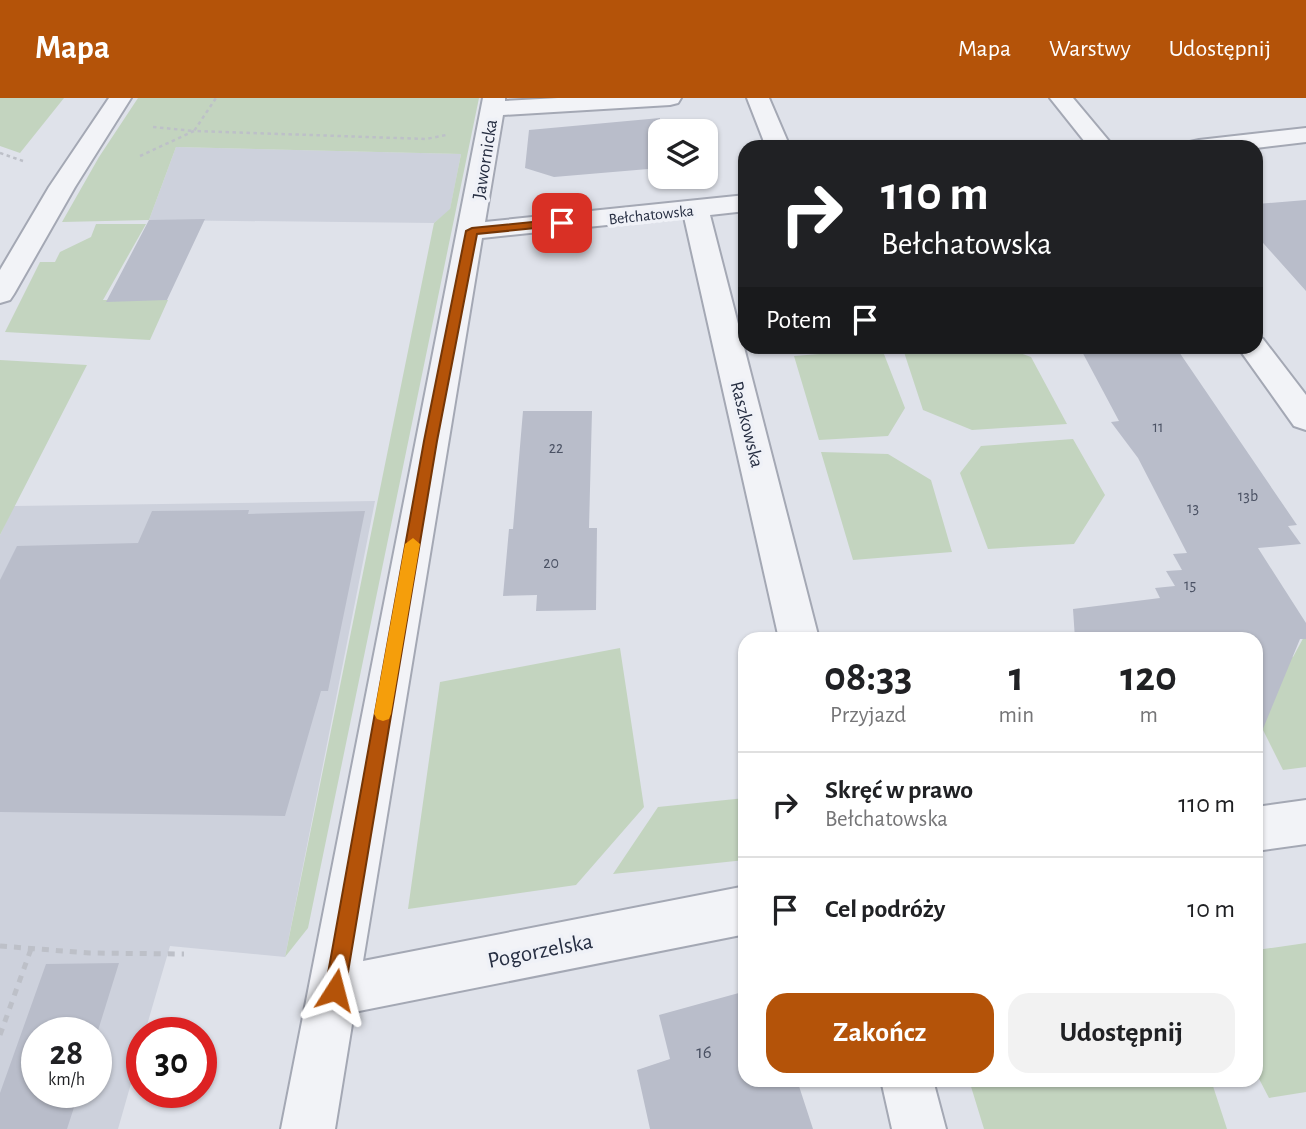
<!DOCTYPE html>
<html lang="pl">
<head>
<meta charset="utf-8">
<style>
	body { margin:0; font-family:"Alegreya Sans",sans-serif; background:#f2f2f2; color:#202124; height:100vh; display:flex; flex-direction:column; font-size:26px; white-space:nowrap }
	* { box-sizing:border-box; margin:0 }
	p { font-size:23px; color:#757577 }
	.icon { flex:none; width:38px; height:38px; fill:none; stroke:currentColor; stroke-width:2; stroke-linecap:round; stroke-linejoin:round }
	.map { position:relative; flex:1; overflow:hidden }
	.side { position:absolute; left:738px; top:534px; width:525px; height:455px; display:flex; flex-direction:column; background:#fff; border-radius:21px; box-shadow:0 2px 5px #0004 }
	.side>* { flex:none }
	.top-card { position:absolute; left:738px; top:42px; width:525px; height:214px; border-radius:21px; box-shadow:0 2px 5px #0004; background:#202124; color:#fff; overflow:hidden }
	.buttons { position:absolute; left:648px; top:21px; display:grid; gap:14px }
	.buttons a { display:grid; place-items:center; width:70px; height:70px; border-radius:14px; background:#fff; box-shadow:0 2px 5px #0004; font-size:35px }
	.speed { position:absolute; left:21px; top:919px; display:flex; gap:14px; font-size:35px; font-weight:700; text-align:center }
	.speed>* { display:grid; place-content:center; width:91px; height:91px; border-radius:50%; background:#fff; box-shadow:0 2px 5px #0004; line-height:1 }
	.speed small { font-size:18px; font-weight:400 }
	.speed .limit { border:10px solid #d22; background:#fff; color:#111 }
	.pin { position:absolute; display:grid; place-items:center; width:60px; height:60px; color:#fff; margin:-30px; border-radius:14px; box-shadow:0 4px 10px #0006 }
	.me { position:absolute; width:77px; margin:-38px; rotate:9deg; stroke-linejoin:round; filter:drop-shadow(0 0 5px #0008) }
	.turn { display:flex; align-items:center; gap:24px; height:147px; padding:0 28px; font-size:32px }
	.turn .icon { width:91px; height:91px; stroke-width:2.5 }
	.turn b { display:block; font-size:49px; line-height:60px }
	.then { display:flex; align-items:center; height:66px; padding:0 28px; background:#0003; gap:14px; font-size:26px }
	.eta { display:flex; justify-content:space-evenly; align-items:center; height:119px; text-align:center }
	.eta b { font-size:42px; font-weight:700; line-height:49px }
	.cta { display:flex; gap:14px; margin-top:auto; padding:14px 28px }
	.cta a { flex:1; height:80px; border-radius:21px; background:#b45309; color:#fff; font-size:28px; font-weight:700; line-height:80px; text-align:center }
	.cta a+a { background:#f2f2f2; color:#202124 }
	ul { padding:0; list-style:none }
	li { display:flex; align-items:center; gap:21px; height:105px; padding:0 28px; border-top:2px solid #e0e0e0 }
	li div { flex:1 }
	li b { display:block; font-size:26px }
	li em { font-style:normal }
	header { display:flex; align-items:center; gap:42px; box-sizing:border-box; height:98px; padding:0 35px; background:#b45309; color:#fff }
	header strong { font-size:33px }
	nav { display:flex; gap:38px; margin-inline-start:auto; font-size:24px }
	.map>svg:first-child { display:block }
	.built { fill:#cdd1dc; fill-rule:evenodd }
	.green { fill:#c3d4bf }
	.building { fill:#b9bdca }
	.lines { fill:none; stroke-linecap:round; stroke-linejoin:round }
	.minor-casing { stroke:#a4a8b4; stroke-width:4 }
	.path-far1 { stroke:#bdc0c8; stroke-width:2.5; stroke-dasharray:3.5 3.5; stroke-linecap:butt }
	.path { stroke:#bdc0c8; stroke-width:5; stroke-dasharray:7 7; stroke-linecap:butt }
	.minor { fill:#f2f3f7; fill-rule:evenodd }
	.route { fill:#b45309; stroke:#753606; stroke-width:2 }
	.slow { fill:#f59e0b }
	.labels { text-anchor:middle; stroke-width:7; stroke-linejoin:round; paint-order:stroke }
	.far-street-label { font-size:16px; fill:#262e42; stroke:#eff1f7 }
	.number-label { font-size:16px; fill:#4b5264 }
	.street-label { font-size:19px; fill:#262e42; stroke:#eff1f7 }
	.near-number-label { font-size:19px; fill:#4b5264 }
	.near-street-label { font-size:23px; fill:#262e42; stroke:#eff1f7 }
</style>
</head>
<body>
<header>
<strong>Mapa</strong>
<nav><a>Mapa</a><a>Warstwy</a><a>Udostępnij</a></nav>
</header>
<div class="map">
<svg width="1306" height="1031" viewBox="0 0 1306 1031">
	<rect width="100%" height="100%" fill="#dfe2ea"/>
	<!-- built -->
	<path class="built" d="M176 49 461 56 450 112 434 125 149 122Z
		M375 403 285 859 170 848 145 934H142V947L118 1031H0V437L14 408ZM37 934H96V994H37Z"/>
	<!-- green -->
	<path class="green" d="M0 0H64L20 55 0 48Z
		M138 0H479L308 830 285 859 434 125 450 111 461 56 176 49 149 122 62 124 99 59Z
		M96 126H146L103 202H168L150 242 5 234 40 164H55L60 154 91 139Z
		M941 248 1004 249 1031 259 1067 326 972 332 923 312 903 251Z
		M882 251 905 310 888 338 819 342 794 258Z
		M0 262 87 267 0 437Z
		M1073 341 1105 397 1074 446 988 451 960 375 981 348Z
		M821 354 888 356 931 382 952 454 853 462Z
		M1306 535V669L1283 672 1257 620V563L1293 559Z
		M620 550 644 709 576 787 408 811 440 584Z
		M745 700V762L613 776 658 709Z
		M1306 845V994L1269 1000 1257 977V852Z
		M969 982H1211L1227 1031H984Z"/>
	<!-- building -->
	<path class="building" d="M660 20V70L554 79 525 70 529 32Z
		M1306 102V193L1256 137V106Z
		M205 121 167 202 106 204 149 122Z
		M1079 248H1175L1297 427 1288 428 1301 446 1258 450 1306 525V541H1300L1258 643 1256 541H1075L1073 511 1160 500 1155 490 1175 488 1166 473 1182 472 1173 456 1187 455 1138 360 1111 324 1119 323Z
		M523 313H592L589 430H597L596 512 536 513 537 497 503 498 509 431H513Z
		M249 412 248 416 365 413 328 593H321L285 718 0 714V482L17 448 138 445 152 413Z
		M119 865 96 939V934H37V994H79L67 1031H0V995L46 866Z
		M746 893V982H797L813 1031H650L637 972 670 961 659 917Z"/>
	<g class="lines">
		<!-- minor casing -->
		<g class="minor-casing">
			<path id="minor" d="M109 0H131L75 89 14 196 10 202 0 205V172L49 89Z
				M483 0H505V3L558 0H681L678 5 670 7 503 17 485 124 746 97V113L710 117 819 541H779L684 119 482 140 363 863 746 788V836L354 914 335 1031H281Z
				M747 0H769L790 49H766Z
				M1050 0H1073L1114 49H1089Z
				M1306 30V44L1256 50 1187 49 1190 44 1199 42Z
				M1256 239 1263 241 1306 297V332L1294 328 1237 248H1256Z
				M1306 702V746L1256 753V709Z
				M881 982H933L946 1031H892Z"/>
		</g>
		<!-- path-far1 -->
		<path class="path-far1" d="M153 29 194 33 216 0
			M0 55 23 63
			M140 58 194 33 426 41 446 37"/>
		<!-- path -->
		<path class="path" d="M0 848 89 855 184 856
			M0 937 31 851"/>
		<!-- minor -->
		<use href="#minor" class="minor"/>
	</g>
	<!-- route -->
	<path class="route" d="M562 121 565 122V127L477 136 437 343 345 892 342 900 335 903 328 900 325 892 424 343 466 133 472 130Z"/>
	<!-- slow -->
	<path class="slow" d="M413 440 420 446 391 616 389 621 383 623 377 621 374 616 405 446Z"/>
	<g class="labels">
		<!-- far-street labels -->
		<g class="far-street-label">
			<text transform="translate(651 116) rotate(-6)" y="6">Bełchatowska</text>
		</g>
		<!-- number labels -->
		<g class="number-label">
			<text x="1158" y="334">11</text>
			<text x="556" y="355">22</text>
			<text x="1248" y="403">13b</text>
			<text x="1193" y="415">13</text>
			<text x="551" y="470">20</text>
			<text x="1190" y="492">15</text>
		</g>
		<!-- street labels -->
		<g class="street-label">
			<text transform="translate(484 61) rotate(-81)" y="7">Jawornicka</text>
			<text transform="translate(748 326) rotate(76)" y="7">Raszkowska</text>
		</g>
		<!-- near-number labels -->
		<g class="near-number-label">
			<text x="704" y="960">16</text>
		</g>
		<!-- near-street labels -->
		<g class="near-street-label">
			<text transform="translate(540 852) rotate(-11)" y="8">Pogorzelska</text>
		</g>
	</g>
</svg>
<div class="buttons">
<a><svg class="icon" aria-label="layers" viewBox="0 0 24 24"><path d="M12 4l9 5-9 5-9-5zM3 14l9 5 9-5"/></svg></a>
</div>
<div class="speed"><div>28<small>km/h</small></div><div class="limit">30</div></div>
<div class="pin" style="left:562px;top:125px;background:#d93025"><svg class="icon" aria-label="arrive" viewBox="0 0 24 24"><path d="M6 21V4h12l-3 4 3 4H6"/></svg></div>
<svg class="me" style="left:335px;top:892px" viewBox="-20 -20 40 40"><path d="M0-17L14 15 0 8-14 15z" fill="#b45309" stroke="#fff" stroke-width="4"/></svg>
<div class="top-card">
<div class="turn"><svg class="icon" aria-label="right" viewBox="0 0 24 24"><path d="M7 20v-9h11M14 6l5 5-5 5"/></svg><div><b>110 m</b>Bełchatowska</div></div>
<div class="then">Potem<svg class="icon" aria-label="arrive" viewBox="0 0 24 24"><path d="M6 21V4h12l-3 4 3 4H6"/></svg></div>
</div>
<section class="side">
<div class="eta">
<div><b>08:33</b><p>Przyjazd</p></div>
<div><b>1</b><p>min</p></div>
<div><b>120</b><p>m</p></div>
</div>
<ul>
<li><svg class="icon" aria-label="right" viewBox="0 0 24 24"><path d="M7 20v-9h11M14 6l5 5-5 5"/></svg><div><b>Skręć w prawo</b><p>Bełchatowska</p></div><em>110 m</em></li>
<li><svg class="icon" aria-label="arrive" viewBox="0 0 24 24"><path d="M6 21V4h12l-3 4 3 4H6"/></svg><div><b>Cel podróży</b></div><em>10 m</em></li>
</ul>
<div class="cta"><a>Zakończ</a><a>Udostępnij</a></div>
</section>
</div>
</body>
</html>
